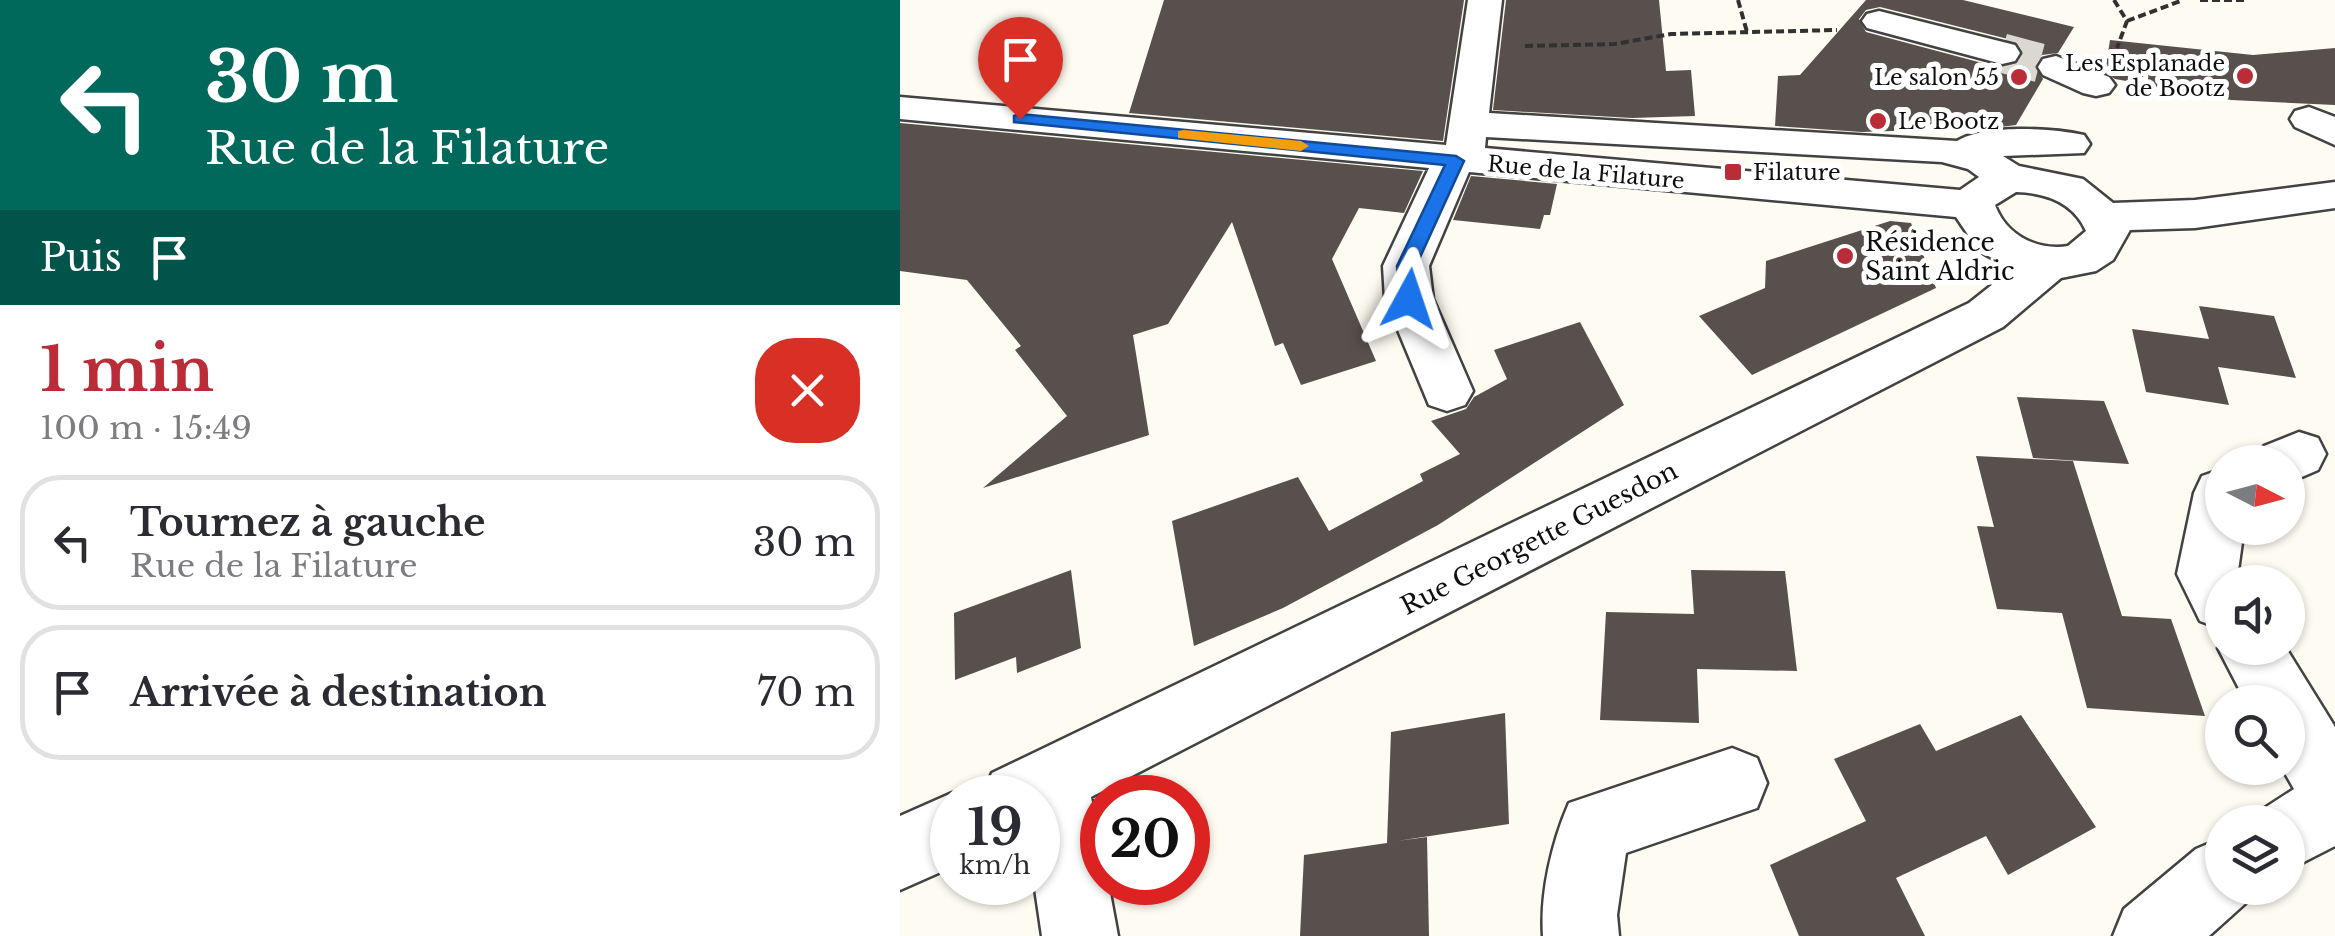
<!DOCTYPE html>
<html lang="fr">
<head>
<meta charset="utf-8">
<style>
	body { margin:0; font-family:"Libre Baskerville",serif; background:#f2f2f3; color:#2b2b33; height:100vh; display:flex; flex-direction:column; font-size:38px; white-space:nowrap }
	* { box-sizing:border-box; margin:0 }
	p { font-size:32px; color:#7c7c81 }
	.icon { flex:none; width:55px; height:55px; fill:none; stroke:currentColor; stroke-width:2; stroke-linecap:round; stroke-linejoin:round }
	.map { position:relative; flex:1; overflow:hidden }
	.panel { display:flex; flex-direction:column; background:#fff; width:900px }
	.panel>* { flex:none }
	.banner { background:#00695c; color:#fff; overflow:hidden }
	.needle { width:65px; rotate:96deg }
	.buttons { position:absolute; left:1305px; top:445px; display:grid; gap:20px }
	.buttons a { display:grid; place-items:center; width:100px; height:100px; border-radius:50%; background:#fff; box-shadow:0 2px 8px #0004; font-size:50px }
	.speed { position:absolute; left:30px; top:775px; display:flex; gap:20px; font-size:50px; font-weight:700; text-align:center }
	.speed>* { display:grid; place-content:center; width:130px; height:130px; border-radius:50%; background:#fff; box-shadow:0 2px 8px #0004; line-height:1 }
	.speed small { font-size:25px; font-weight:400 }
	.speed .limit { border:15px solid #d22; background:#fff; color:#111 }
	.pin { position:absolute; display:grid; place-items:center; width:85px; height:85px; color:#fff; margin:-102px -42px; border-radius:50% 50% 50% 0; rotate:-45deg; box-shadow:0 0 10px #0007 }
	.pin .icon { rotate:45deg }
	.me { position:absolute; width:110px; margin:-55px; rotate:5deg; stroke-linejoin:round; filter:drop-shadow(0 0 8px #0008) }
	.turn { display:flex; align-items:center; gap:35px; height:210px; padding:0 40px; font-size:45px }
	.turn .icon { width:130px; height:130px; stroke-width:2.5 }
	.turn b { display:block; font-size:70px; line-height:85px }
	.then { display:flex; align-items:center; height:95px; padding:0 40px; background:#0003; gap:20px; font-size:38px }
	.round { display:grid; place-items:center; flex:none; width:105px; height:105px; border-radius:40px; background:#f2f2f3 }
	.headline { display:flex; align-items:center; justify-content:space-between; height:170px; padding:0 40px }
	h1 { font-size:60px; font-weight:700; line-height:75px; color:#ba2d38 }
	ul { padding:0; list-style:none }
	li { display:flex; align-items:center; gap:30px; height:135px; margin:0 20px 15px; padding:0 20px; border:5px solid #e1e1e2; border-radius:40px }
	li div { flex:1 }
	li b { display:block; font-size:38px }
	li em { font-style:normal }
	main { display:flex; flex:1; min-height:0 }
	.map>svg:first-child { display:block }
	.building { fill:#58504c; fill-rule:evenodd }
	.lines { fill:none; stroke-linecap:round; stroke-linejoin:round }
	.minor-tunnel { stroke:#dad8d0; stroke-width:39; stroke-dasharray:39 19; stroke-linecap:butt }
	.minor-casing { stroke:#424242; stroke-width:5 }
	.path { stroke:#313131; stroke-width:4; stroke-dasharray:8 4; stroke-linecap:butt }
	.minor { fill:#fff; fill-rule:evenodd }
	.route { fill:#1a73e8; stroke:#114b97; stroke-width:2.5 }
	.slow { fill:#f59e0b }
	.poi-dot { fill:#ba2d38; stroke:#fff; stroke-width:4 }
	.labels { text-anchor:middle; stroke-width:10; stroke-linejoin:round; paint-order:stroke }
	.far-poi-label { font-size:22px; fill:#0f0f0f; stroke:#fff; text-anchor:end }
	.far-street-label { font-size:22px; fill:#0f0f0f; stroke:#fff }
	.poi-label { font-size:25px; fill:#0f0f0f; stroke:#fff; text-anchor:start }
	.street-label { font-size:25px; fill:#0f0f0f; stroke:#fff }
</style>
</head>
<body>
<main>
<section class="panel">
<div class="banner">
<div class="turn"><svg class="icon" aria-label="left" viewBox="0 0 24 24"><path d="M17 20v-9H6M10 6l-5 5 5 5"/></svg><div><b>30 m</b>Rue de la Filature</div></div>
<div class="then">Puis<svg class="icon" aria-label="arrive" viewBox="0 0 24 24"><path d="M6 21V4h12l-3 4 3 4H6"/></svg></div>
</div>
<div class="headline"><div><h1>1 min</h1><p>100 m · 15:49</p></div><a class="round" style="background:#d93025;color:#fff"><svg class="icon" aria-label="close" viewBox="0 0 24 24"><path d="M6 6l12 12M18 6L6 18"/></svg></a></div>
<ul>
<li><svg class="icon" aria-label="left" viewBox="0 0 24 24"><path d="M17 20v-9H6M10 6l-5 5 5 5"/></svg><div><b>Tournez à gauche</b><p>Rue de la Filature</p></div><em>30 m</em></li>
<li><svg class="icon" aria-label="arrive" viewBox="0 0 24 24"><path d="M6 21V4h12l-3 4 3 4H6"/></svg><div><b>Arrivée à destination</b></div><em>70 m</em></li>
</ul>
</section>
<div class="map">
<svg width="1435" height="936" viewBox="0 0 1435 936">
	<rect width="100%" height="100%" fill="#fefcf2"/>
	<!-- building -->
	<path class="building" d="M264 0H564L543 141 229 113Z
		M606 0H759L766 71 791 70 795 116 732 118 593 110Z
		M966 0H1063L1174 27 1158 53 1142 55 1135 65 1143 79 1116 125 1052 133 1050 129 962 132 875 126 878 76 900 75ZM980 7 1116 41 1123 55 1116 65 1101 68 966 32 959 19 966 10Z
		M1210 40 1353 55 1435 48V105L1331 100 1215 79 1205 72Z
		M0 123 523 171 504 213 459 208 432 259 476 361 401 385 383 343 375 346 332 222 268 324 233 335 249 435 83 488 167 416 115 350 121 346 67 280 0 271Z
		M571 176 657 184 650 215H644L640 229 553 220Z
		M990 221 1011 223 1036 288 852 375 799 316 865 288 866 261Z
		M1299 306 1374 316 1396 378 1318 367 1329 405 1246 392 1232 329 1309 339Z
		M680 322 724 405 538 525 383 608 294 646 272 521 398 477 429 531 523 481 520 474 560 454 531 421 566 409 574 397 607 379 594 350Z
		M1117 397 1204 401 1229 464 1133 458Z
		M1076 456 1173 461 1222 616 1271 619 1305 716 1187 708 1162 613 1097 609 1077 526 1094 527Z
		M171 570 181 648 117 673 116 657 55 680 54 613Z
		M791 570 885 571 897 671 797 669 799 723 700 720 706 612 794 614Z
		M605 713 609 824 497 841 527 837 529 936H400L404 855 487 843 491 732Z
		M1121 715 1196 827 1108 875 1086 836 996 878 1025 936H899L870 865 966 821 934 759 1020 724 1036 751Z"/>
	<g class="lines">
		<!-- minor-tunnel -->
		<path class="minor-tunnel" d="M1102 53 1156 67"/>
		<!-- minor casing -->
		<g class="minor-casing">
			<path id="minor" d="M568 0H602L589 113 1057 141C1085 124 1152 128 1184 135L1190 144 1184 153 1103 156 1119 166 1183 179 1213 203 1295 200 1435 182V208L1295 228 1230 230 1213 260 1196 271 1161 278 1103 327 191 797 202 855V882H208L218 936H142L134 882H138V798H82L92 773 1069 303 1112 269 1079 251 1056 217 569 172 529 266 533 299 573 391 565 405 547 411 529 405 485 299 483 266 529 168 0 119V97L546 145ZM586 137 1042 162 1068 169 1079 177 1060 190 585 148ZM1116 192C1146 193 1173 202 1186 231L1168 246C1137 251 1106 235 1095 205Z
				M979 11 1115 45 1120 53 1115 61 1102 64 967 28 962 21 967 14Z
				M1156 56 1209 77 1215 85 1209 93 1196 96 1183 93 1143 75 1138 67 1143 59Z
				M1409 107 1435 117V145L1395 127 1390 119 1395 111Z
				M1399 432 1418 438 1426 454 1418 470 1388 483V462H1356L1364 446Z
				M1322 469V528H1344L1338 571 1344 582H1322V629L1300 621 1277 574 1294 493 1302 476Z
				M1322 638V648H1386L1435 727V846L1388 870V822H1357L1363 809 1394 789 1382 768H1388V702H1346L1318 648Z
				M832 748 857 758 867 783 857 808 726 853 717 915 719 936H643C640 893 652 842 669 803Z
				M52 793 63 798H52V867L0 890V816Z
				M1322 838V888H1354L1348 901 1309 936H1213L1224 909 1296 849Z"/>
		</g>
		<!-- path -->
		<path class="path" d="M838 0 847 32
			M1214 0 1227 21 1217 48
			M1300 0H1345
			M1227 21 1283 0
			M625 46 715 44 771 34 937 30"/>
		<!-- minor -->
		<use href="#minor" class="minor"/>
	</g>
	<!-- route -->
	<path class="route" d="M120 114 556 156 564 161 516 266 519 299 509 306 499 299 497 266 545 165 114 122V116Z"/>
	<!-- slow -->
	<path class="slow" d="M284 130 401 141 409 146 401 151 278 138V131Z"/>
	<!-- markers -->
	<g class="poi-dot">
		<circle cx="1345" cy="76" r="10"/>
		<circle cx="1119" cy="77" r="10"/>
		<circle cx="978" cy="121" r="10"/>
		<rect x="823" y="162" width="20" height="20" rx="5"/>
		<circle cx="945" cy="256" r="10"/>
	</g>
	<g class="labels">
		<!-- far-poi labels -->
		<g class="far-poi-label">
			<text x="1325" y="71">Les Esplanade<tspan x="1325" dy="25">de Bootz</tspan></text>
			<text x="1099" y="85">Le salon 55</text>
			<text x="998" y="129" text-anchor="start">Le Bootz</text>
			<text x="853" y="180" text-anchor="start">Filature</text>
		</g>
		<!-- far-street labels -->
		<g class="far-street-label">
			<text transform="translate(686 172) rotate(5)" y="8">Rue de la Filature</text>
		</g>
		<!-- poi labels -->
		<g class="poi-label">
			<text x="965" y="251">Résidence<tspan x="965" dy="29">Saint Aldric</tspan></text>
		</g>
		<!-- street labels -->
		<g class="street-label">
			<text transform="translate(639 538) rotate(-27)" y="9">Rue Georgette Guesdon</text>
		</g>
	</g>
</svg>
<div class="buttons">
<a><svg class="needle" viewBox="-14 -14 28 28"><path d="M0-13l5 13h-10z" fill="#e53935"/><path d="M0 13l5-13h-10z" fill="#7c7c81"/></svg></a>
<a><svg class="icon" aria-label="sound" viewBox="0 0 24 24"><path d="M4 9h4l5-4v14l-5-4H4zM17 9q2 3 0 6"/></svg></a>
<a><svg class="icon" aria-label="search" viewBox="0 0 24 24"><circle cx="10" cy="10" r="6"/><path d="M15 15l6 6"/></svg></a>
<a><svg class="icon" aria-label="layers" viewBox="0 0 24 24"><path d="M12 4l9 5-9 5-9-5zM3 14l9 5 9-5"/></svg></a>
</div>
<div class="speed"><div>19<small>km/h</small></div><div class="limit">20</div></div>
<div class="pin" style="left:120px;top:119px;background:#d93025"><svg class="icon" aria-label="arrive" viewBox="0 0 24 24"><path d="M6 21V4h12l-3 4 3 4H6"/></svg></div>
<svg class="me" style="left:509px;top:299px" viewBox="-20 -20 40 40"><path d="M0-17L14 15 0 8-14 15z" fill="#1a73e8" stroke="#fff" stroke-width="4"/></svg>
</div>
</main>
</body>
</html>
